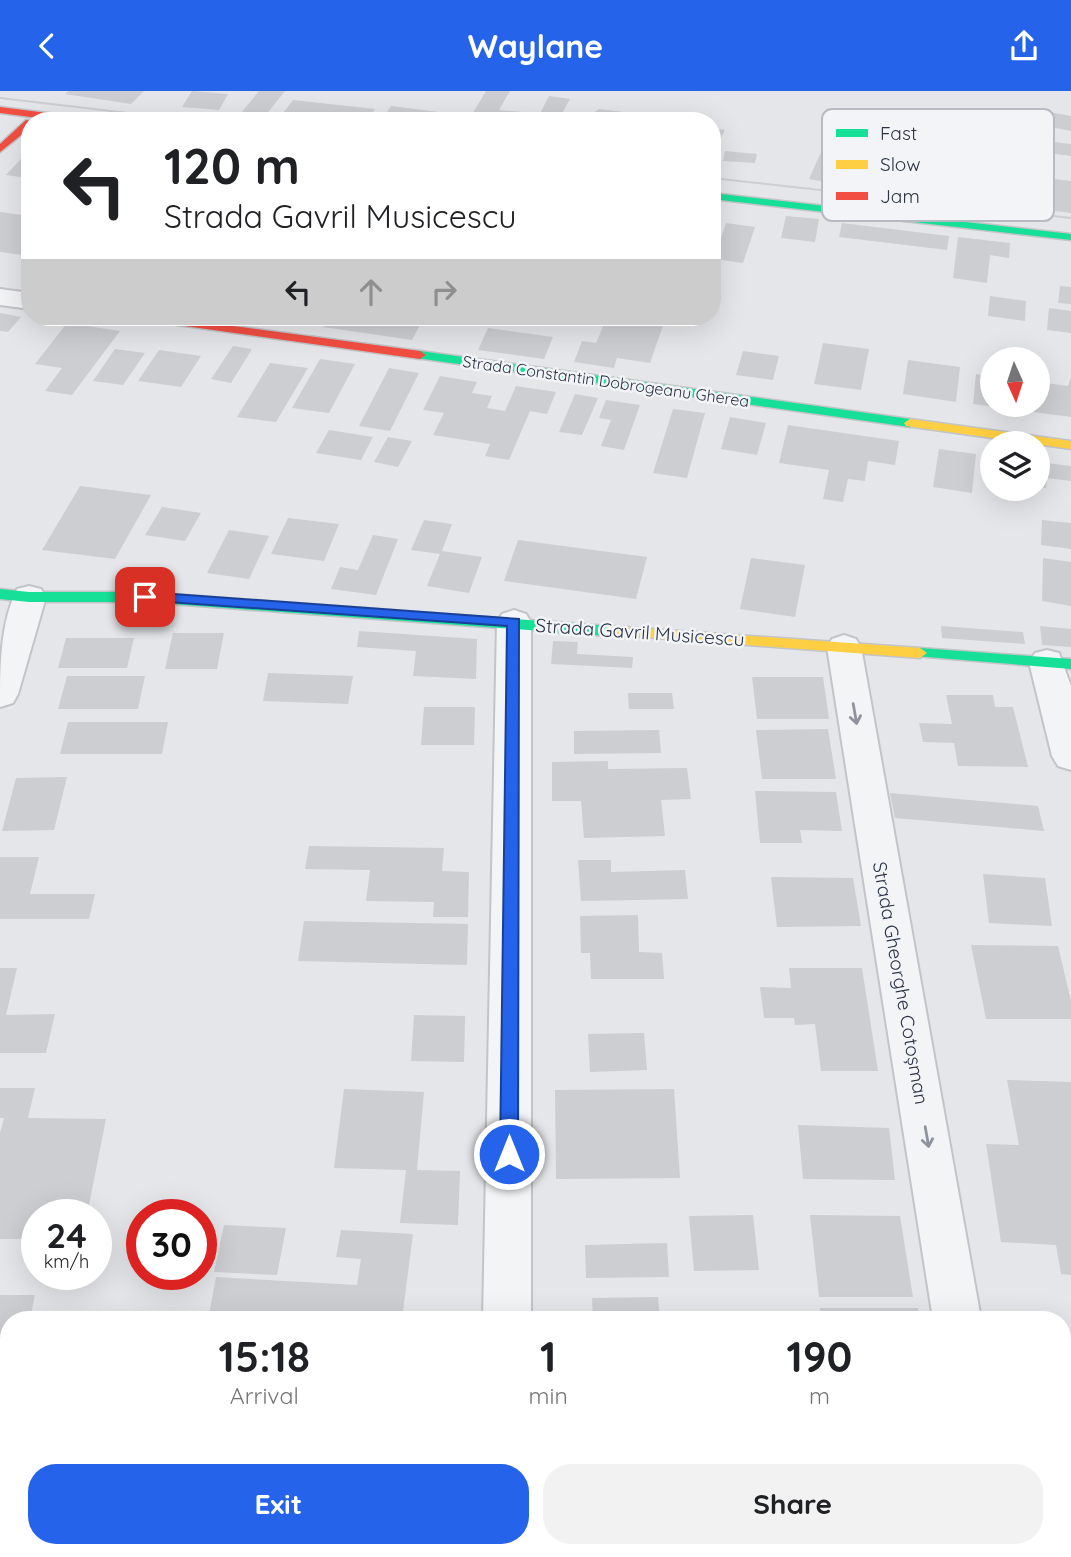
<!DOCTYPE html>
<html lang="en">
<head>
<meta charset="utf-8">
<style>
	body { margin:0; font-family:Quicksand,sans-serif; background:#f2f2f2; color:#202124; height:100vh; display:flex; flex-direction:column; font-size:26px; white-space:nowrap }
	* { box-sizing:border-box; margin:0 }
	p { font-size:23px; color:#757577 }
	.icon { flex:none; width:38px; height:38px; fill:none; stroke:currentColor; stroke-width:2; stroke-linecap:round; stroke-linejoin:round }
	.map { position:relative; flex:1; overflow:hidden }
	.drawer { position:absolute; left:0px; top:1220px; width:1071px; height:247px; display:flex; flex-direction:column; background:#fff; border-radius:28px 28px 0 0; box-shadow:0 7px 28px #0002 }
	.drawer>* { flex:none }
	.top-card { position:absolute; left:21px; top:21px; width:700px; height:214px; border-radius:28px; box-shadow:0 7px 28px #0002; background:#fff; color:#202124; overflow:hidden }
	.needle { width:46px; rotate:177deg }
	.tools { position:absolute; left:980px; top:256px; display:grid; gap:14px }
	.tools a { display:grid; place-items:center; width:70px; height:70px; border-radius:50%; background:#fff; box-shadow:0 7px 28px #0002; font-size:35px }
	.speed { position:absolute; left:21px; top:1108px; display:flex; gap:14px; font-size:35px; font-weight:700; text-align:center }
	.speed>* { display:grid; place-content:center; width:91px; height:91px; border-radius:50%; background:#fff; box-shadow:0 7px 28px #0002; line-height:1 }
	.speed small { font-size:18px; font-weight:400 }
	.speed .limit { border:10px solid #d22; background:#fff; color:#111 }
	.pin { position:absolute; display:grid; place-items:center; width:60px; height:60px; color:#fff; margin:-30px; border-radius:14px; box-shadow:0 4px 10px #0006 }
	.me { position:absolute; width:77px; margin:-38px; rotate:0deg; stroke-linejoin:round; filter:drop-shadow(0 0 5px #0008) }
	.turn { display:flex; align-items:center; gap:24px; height:147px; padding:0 28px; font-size:32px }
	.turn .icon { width:91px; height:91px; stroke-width:2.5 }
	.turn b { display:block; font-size:49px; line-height:60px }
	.lanes { display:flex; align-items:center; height:66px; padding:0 28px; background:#0003; justify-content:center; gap:35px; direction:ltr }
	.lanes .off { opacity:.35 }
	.eta { display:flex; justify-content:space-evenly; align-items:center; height:119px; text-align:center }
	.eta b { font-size:42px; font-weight:800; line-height:49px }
	.cta { display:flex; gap:14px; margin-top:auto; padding:14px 28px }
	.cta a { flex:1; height:80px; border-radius:28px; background:#2563eb; color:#fff; font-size:28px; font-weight:800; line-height:80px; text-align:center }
	.cta a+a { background:#f2f2f2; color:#202124 }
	header { display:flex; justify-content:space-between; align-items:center; height:91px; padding:0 28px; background:#2563eb; color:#fff; font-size:32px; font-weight:800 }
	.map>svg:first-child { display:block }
	.building { fill:#cdced1 }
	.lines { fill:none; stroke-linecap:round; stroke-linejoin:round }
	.street-casing { stroke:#c3c4c7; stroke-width:4 }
	.fast-casing { stroke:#c3c4c7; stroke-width:3 }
	.slow-casing { stroke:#c3c4c7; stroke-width:3 }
	.jam-casing { stroke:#c3c4c7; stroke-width:3 }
	.street { fill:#f3f4f6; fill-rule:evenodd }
	.fast { fill:#16e098; fill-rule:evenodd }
	.slow { fill:#ffcf43; fill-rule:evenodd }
	.jam { fill:#f24e42; fill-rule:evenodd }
	.tram { stroke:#cdced1; stroke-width:2 }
	.oneway { stroke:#8e939c }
	.route { fill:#2563eb; stroke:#184099; stroke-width:2 }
	.labels { text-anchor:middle; stroke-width:5; stroke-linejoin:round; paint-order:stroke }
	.far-street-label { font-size:16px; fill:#2a3243; stroke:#f2f4f8 }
	.street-label { font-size:19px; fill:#2a3243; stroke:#f2f4f8 }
	.key { fill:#f2f4f8; stroke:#b6bac2; stroke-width:2 }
	.key-label { font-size:19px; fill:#2a3243 }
</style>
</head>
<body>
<header><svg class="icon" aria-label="back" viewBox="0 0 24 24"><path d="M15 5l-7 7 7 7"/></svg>Waylane<svg class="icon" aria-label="share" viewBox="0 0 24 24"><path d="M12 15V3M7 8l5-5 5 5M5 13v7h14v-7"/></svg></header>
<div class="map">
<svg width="1071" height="1466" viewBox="0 0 1071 1466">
	<rect width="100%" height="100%" fill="#e5e6e9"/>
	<!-- building -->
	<path class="building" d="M69 0H144L131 13 65 3Z
		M192 0 228 3 219 19 182 16Z
		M259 0H285L265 25 241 22Z
		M486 0H510L499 19 523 21 518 30H468Z
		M549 5 570 8 558 30H536Z
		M293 9 375 18 368 30H309L280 26Z
		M391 15 438 21 432 30H381Z
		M599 18 624 21 620 30H581Z
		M1033 18 1071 25V40L1026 31Z
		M834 32 867 37 855 77 844 94 809 88Z
		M712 37 725 39 712 63Z
		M1018 47 1071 53V65L1016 58Z
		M30 58V76L20 86 6 84Z
		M725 60 757 63 755 72 723 70Z
		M1045 87 1071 90V122L1040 118Z
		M0 121 30 125V165L0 161Z
		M786 125 819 128 815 151 781 147Z
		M726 132 755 136 743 172 714 168Z
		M842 132 949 145 947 159 839 146Z
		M958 146 1010 152 1009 167 990 164 987 192 953 187Z
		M1060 195 1071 196V213L1058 212Z
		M990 205 1026 210 1025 230 988 225Z
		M1049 217 1071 220V242L1047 239Z
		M0 222 21 226 8 241 0 240Z
		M257 226H313L308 235Z
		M329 226H389L388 228 421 232 412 249 323 236Z
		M607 226H666L650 272 617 267 614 277 574 271 582 250 596 252Z
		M67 232 120 240 72 304 45 300 62 277 35 273Z
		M488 237 517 241 553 246 544 268 478 259Z
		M823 252 869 258 861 299 814 293Z
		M233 255 252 258 231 292 211 288Z
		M115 258 145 262 123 294 93 290Z
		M159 259 201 265 181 296 138 290Z
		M743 260 779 265 773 289 736 284Z
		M320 268 355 273 329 322 292 317Z
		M908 269 960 276 956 311 903 303Z
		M270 272 308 277 276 331 237 326Z
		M389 277 419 282 390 340 359 335Z
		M976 283 992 285V313H1038V291L1068 295 1071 286V326L973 313Z
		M440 285 477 291 472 302 492 305 487 317 505 320 516 295 556 301 547 323 530 320 509 369 485 365 490 353 433 344 444 322 423 319Z
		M575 303 598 307 582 344 559 341Z
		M606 309 640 314 624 359 601 355 611 329 599 327Z
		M673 318 705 322 687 387 653 382Z
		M730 326 766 332 757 364 721 358Z
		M788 334 899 350 895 374 868 370 865 390 848 388 843 411 823 408 829 379 779 372Z
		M329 339 373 346 361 369 316 362Z
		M388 346 412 350 398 376 374 371Z
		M939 358 976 363 972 402 933 396Z
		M1038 371 1071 375V390L1047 387 1046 397 1038 396Z
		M80 395 151 404 115 468 42 459Z
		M162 416 201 422 185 450 145 444Z
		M288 427 339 433 324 470 271 463Z
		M424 429 452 433 442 460 482 466 469 502 427 495 440 463 411 459Z
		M1042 429 1071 432V458L1041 454Z
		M229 439 269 445 249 488 207 482Z
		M373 444 398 448 376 504 331 498 340 476 358 479Z
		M518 449 647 466 636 508 504 490Z
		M751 467 805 474 795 526 740 518Z
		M1043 467 1071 471V515L1042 510Z
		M941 535 1023 541 1025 553 942 547Z
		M1040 535 1071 538V556L1042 554Z
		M359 540 477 548 476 588 413 585 416 560 357 556Z
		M173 542H224L217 578H165Z
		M66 547H134L127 577H58Z
		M553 550 578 551 577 563 633 566 632 577 551 573Z
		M268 582 353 585 348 613 263 610Z
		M67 585H145L138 618H58Z
		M752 586H823L829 628H757Z
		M628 602H672L674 618H629Z
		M946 604H993L995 616H1013L1028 676 958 675 954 652 923 651 919 632 952 633Z
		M424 616H475L474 654H421Z
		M68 631H168L162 663H60Z
		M828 638 836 688H762L756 639Z
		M659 639 661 662 574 663V640Z
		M608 670V678L687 677 691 708 661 709 665 745 584 747 581 710H552V671Z
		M67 686 54 739 2 740 16 687Z
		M755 700 836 701 842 740 800 739 802 752H760Z
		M890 702 1038 715 1044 740 895 727Z
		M309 755 444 757 442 780 469 781 468 826H433L434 811 366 810 370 779 305 778Z
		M0 766H39L30 803H95L89 828H0Z
		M578 769H611V781L685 779 688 808 581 810Z
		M983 783 1045 787 1052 835 989 832Z
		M771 786 853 787 861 835 777 836Z
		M638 824 639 861 662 862 664 888H591L590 862H581L580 825Z
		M304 830 468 833 467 874 298 870Z
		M971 854 1058 855 1071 910V928H986Z
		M0 877H17L6 924 55 923 46 962H0Z
		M789 877H862L878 980H821L815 933 795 934 794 927H764L760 896 791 897Z
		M414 924 465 925 464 971 411 970Z
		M644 942 647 979 590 981 588 943Z
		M1007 989 1071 991V1184L1061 1183 1056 1154 1001 1151 986 1053 1019 1054Z
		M0 997H35L28 1027 106 1028 87 1124H37V1148H0V1042L4 1027H0Z
		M344 998 424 1001 417 1079 460 1080 458 1134 400 1132 406 1079 334 1077Z
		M674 998 680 1087 556 1088 555 999Z
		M798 1034 889 1037 895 1089 803 1088Z
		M753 1124 759 1179 694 1180 689 1125Z
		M810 1124 900 1125 913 1206H819Z
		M224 1134 286 1137 277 1184 214 1181Z
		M341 1139 413 1143 402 1228H280L209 1224 216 1186 357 1194 361 1168 336 1166Z
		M667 1152 669 1186 586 1187 585 1154Z
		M0 1204H35L30 1228H9V1337H0Z
		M658 1206 660 1228H593L592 1207Z
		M820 1217H918L920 1228H821Z
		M1062 1293 1071 1294V1334H1062Z
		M1062 1438 1065 1452 1071 1453V1466H1035L1033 1458H1062Z"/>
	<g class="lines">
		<!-- street casing -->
		<g class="street-casing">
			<path id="street" d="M0 198 30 202V218L0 214Z
				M29 495 41 498 46 506 18 603 13 612 0 616C0 576 0 533 17 498Z
				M514 519 526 523 531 531V1228H483L497 531 502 523Z
				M844 544 856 548 861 556 981 1228H933L827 556 832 548Z
				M1047 559 1059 562 1071 595V679L1058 675 1052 665 1029 571 1035 562Z
				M479 1458H531L532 1466H478Z
				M970 1458H1022L1025 1466H971Z"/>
		</g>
		<!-- fast casing -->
		<g class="fast-casing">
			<path id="fast" d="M712 102 1071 143V149L712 108Z
				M420 260 910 328 916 332 910 336 416 267V261Z
				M0 498 29 501H144L609 535 616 540 609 545 144 511H29L0 508Z
				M920 557 1071 568V578L915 565 913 562 915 559Z"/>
		</g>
		<!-- slow casing -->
		<g class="slow-casing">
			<path id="slow" d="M910 328 1071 350V358L906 335 904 332Z
				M609 535 920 557 927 562 920 567 604 543 602 540Z"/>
		</g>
		<!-- jam casing -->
		<g class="jam-casing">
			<path id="jam" d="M0 16 87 27 92 30H61L0 22Z
				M26 29 34 30H30V37L0 61V53Z
				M136 226H166L420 260 426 264 420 268 142 229Z"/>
		</g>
		<!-- street -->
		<use href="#street" class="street"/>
		<!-- fast -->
		<use href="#fast" class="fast"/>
		<!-- slow -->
		<use href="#slow" class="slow"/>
		<!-- jam -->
		<use href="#jam" class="jam"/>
		<!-- tram -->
		<path class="tram" d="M0 7 196 30
			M712 87 1071 127"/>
	</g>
	<!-- one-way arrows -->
	<defs><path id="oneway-shaft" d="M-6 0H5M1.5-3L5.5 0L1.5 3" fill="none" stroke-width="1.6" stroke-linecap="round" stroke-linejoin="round" transform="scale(1.75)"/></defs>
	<g class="oneway">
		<use href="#oneway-shaft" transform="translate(855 623) rotate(80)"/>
		<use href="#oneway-shaft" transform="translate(927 1046) rotate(80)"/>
	</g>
	<!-- route -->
	<path class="route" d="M145 501 519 528 518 1063 515 1069 509 1072 502 1069 500 1063 507 535 140 509V502Z"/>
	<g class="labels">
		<!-- far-street labels -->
		<g class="far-street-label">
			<text transform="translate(606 290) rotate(8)" y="6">Strada Constantin Dobrogeanu Gherea</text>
		</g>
		<!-- street labels -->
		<g class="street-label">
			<text transform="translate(640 541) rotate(4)" y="7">Strada Gavril Musicescu</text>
			<text transform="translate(901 892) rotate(80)" y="7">Strada Gheorghe Cotoșman</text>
		</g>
	</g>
	<!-- legend -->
	<rect x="822" y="18" width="232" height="112" rx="10" class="key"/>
	<rect x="836" y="38" width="32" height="8" fill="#16e098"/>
	<rect x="836" y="69" width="32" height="9" fill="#ffcf43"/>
	<rect x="836" y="101" width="32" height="8" fill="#f24e42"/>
	<g class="key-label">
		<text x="880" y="49">Fast</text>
		<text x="880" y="80">Slow</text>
		<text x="880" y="112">Jam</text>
	</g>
</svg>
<div class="tools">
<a><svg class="needle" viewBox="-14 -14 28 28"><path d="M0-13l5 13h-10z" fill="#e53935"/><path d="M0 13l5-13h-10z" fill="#757577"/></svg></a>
<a><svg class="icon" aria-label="layers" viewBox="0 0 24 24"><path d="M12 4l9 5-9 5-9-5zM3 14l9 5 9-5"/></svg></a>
</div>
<div class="speed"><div>24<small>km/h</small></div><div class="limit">30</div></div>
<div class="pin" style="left:145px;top:506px;background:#d93025"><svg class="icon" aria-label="arrive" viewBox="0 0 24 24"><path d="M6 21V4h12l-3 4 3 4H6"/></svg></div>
<svg class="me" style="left:509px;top:1063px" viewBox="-20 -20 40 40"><circle r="17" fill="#2563eb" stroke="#fff" stroke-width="3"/><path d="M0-11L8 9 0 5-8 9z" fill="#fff"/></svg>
<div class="top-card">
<div class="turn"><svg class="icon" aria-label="left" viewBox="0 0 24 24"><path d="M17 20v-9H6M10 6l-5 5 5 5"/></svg><div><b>120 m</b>Strada Gavril Musicescu</div></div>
<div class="lanes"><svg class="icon" aria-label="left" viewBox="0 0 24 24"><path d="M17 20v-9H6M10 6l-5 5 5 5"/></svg><svg class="icon off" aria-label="ahead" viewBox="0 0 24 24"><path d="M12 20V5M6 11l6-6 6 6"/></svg><svg class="icon off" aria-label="right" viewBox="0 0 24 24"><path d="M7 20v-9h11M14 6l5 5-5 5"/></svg></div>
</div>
<section class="drawer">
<div class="eta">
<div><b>15:18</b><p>Arrival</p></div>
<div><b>1</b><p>min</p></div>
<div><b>190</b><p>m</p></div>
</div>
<div class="cta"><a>Exit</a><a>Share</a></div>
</section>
</div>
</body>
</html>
